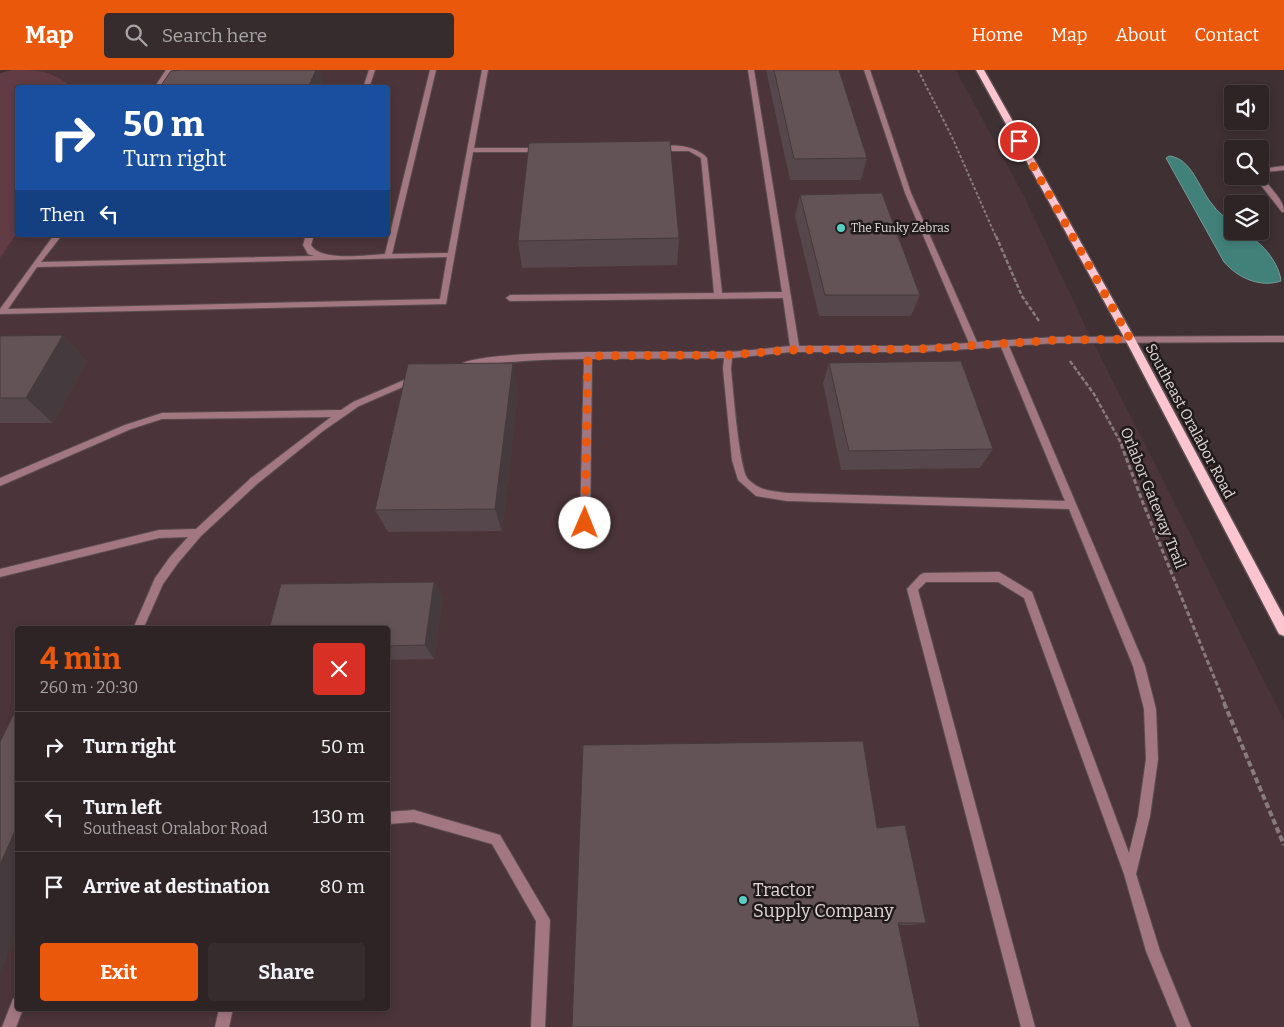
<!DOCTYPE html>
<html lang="en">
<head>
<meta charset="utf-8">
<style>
	body { margin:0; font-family:Bitter,serif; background:#362c2e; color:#f1f3f6; height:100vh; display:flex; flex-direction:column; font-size:19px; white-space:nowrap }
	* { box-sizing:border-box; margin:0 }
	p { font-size:16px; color:#a7a4a7 }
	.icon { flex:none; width:28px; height:28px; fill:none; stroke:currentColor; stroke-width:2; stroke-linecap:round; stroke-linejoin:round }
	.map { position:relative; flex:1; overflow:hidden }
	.drawer { position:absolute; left:15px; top:556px; width:375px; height:385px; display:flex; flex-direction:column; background:#2e2426; border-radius:5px; box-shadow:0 2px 8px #0003,0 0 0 1px #494143 }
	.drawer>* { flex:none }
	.hud { position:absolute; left:15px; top:15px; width:375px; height:152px; border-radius:5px; box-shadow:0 2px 8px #0003,0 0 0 1px #494143; background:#1a4fa0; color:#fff; overflow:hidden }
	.buttons { position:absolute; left:1224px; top:15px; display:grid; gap:10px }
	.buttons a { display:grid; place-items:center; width:45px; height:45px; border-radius:5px; background:#2e2426; box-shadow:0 2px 8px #0003,0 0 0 1px #494143; font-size:25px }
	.pin { position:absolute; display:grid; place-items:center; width:42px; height:42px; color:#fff; margin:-21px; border:2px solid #fff; border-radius:50%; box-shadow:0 1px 5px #0007 }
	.me { position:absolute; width:55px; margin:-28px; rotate:1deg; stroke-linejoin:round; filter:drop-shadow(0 0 4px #0008) }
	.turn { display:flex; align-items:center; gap:18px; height:105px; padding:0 25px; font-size:22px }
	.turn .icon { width:65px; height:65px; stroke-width:2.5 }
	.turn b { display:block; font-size:35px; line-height:42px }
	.then { display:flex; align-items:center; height:48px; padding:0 25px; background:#0003; gap:10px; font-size:19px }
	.round { display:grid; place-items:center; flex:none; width:52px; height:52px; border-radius:5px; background:#362c2e }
	.headline { display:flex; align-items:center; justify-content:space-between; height:85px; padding:0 25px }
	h1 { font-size:30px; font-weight:700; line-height:38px; color:#ea580c }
	.action { display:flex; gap:10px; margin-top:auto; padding:10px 25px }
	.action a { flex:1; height:58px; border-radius:5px; background:#ea580c; color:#fff; font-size:20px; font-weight:700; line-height:58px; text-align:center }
	.action a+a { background:#362c2e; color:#f1f3f6 }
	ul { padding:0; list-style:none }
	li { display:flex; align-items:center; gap:15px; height:70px; padding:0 25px; border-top:1px solid #494143 }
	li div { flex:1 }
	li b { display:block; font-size:19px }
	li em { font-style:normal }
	header { display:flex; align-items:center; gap:30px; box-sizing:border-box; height:70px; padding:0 25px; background:#ea580c; color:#fff }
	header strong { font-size:24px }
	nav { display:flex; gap:28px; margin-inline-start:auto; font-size:18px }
	.search { width:350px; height:45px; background:#362c2e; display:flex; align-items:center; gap:12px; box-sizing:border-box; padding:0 18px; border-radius:5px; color:#a7a4a7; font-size:19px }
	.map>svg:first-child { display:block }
	.built { fill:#4b353a; fill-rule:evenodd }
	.green { fill:#623c45 }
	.water { fill:#41817a; stroke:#719b96 }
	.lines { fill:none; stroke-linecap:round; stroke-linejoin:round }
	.lane-casing { stroke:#5b4e51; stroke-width:2 }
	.primary-casing { stroke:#5b4e51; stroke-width:3 }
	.path-far3 { stroke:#877b7d; stroke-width:2; stroke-dasharray:3 2; stroke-linecap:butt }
	.path-far2 { stroke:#877b7d; stroke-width:2.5; stroke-dasharray:4.5 2; stroke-linecap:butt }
	.path-far1 { stroke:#877b7d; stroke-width:3; stroke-dasharray:5 2.5; stroke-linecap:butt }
	.path { stroke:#877b7d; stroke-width:4; stroke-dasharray:6 3; stroke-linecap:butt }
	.lane { fill:#a37781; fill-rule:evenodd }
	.primary { fill:#fcc5d0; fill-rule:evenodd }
	.wall { fill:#55474b }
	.shaded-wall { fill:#453a3d }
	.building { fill:#635357; stroke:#453a3d }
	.route { stroke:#ea580c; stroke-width:9; stroke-dasharray:0 16.2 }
	.poi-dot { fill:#57cec1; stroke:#201a1b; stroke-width:2 }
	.labels { text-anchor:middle; stroke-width:5; stroke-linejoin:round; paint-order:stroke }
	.far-poi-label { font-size:12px; fill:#e0d7d8; stroke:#201a1b; text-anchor:start }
	.street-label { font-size:15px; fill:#e0d7d8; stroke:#201a1b }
	.near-poi-label { font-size:18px; fill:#e0d7d8; stroke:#201a1b; text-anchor:start }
</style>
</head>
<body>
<header>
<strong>Map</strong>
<div class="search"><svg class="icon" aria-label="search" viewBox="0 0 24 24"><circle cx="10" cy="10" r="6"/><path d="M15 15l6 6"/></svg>Search here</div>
<nav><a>Home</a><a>Map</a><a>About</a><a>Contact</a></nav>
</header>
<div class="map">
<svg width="1284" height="957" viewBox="0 0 1284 957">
	<rect width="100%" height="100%" fill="#3e3033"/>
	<!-- built -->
	<path class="built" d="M31 0H956L1024 126 1088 262 1284 650V957H0V188L17 163 18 165H388V18H18L3 32ZM18 559H388V939H18Z"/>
	<!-- green -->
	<path class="green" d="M12 0C41 0 49 0 72 17L18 18 17 163 0 188V3Z"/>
	<!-- water -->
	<path class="water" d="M1169 86C1192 88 1199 119 1212 134 1217 142 1225 147 1232 153V161C1254 161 1279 190 1281 211 1260 218 1238 208 1224 192L1166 88Z"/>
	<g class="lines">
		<!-- lane casing -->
		<g class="lane-casing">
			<path id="lane" d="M166 0H174L169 3 160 18H154Z
				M369 0H375L369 18H363Z
				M430 0H436L392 184 448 183 482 0H488L474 78H542L545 80 542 82H473L446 234 0 244V239L54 165H62L41 192 314 186 308 184 303 175 306 165H314L311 175C320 192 367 185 385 184ZM447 187 440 229 8 239 37 197Z
				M748 0H754L799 276H919L969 273 905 123 864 0H870L911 123 977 272 1058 267 1284 266V272L1058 273 1009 276 1145 596 1156 639 1158 689 1150 746 1136 804 1160 881 1191 957H1177L1146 881 1124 804 1024 528 998 512H926L918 520 1035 957H1021L907 519 920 505 924 503 999 502 1032 522 1129 783 1138 746 1146 689 1144 639 1133 596 1069 439 787 431 756 426 738 410 732 390 723 299 724 288 592 289 590 453 588 456H582L580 453 584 289C543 289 503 291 462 299L458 296C476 277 687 283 726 282 747 281 769 278 790 276L783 228 510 231 506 228 510 225 714 223 701 88 689 81H659L656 79C669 72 697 76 707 88L722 223 782 222ZM1001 277 1065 431 787 423C772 421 759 421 748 409 739 399 733 318 731 299L732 288 791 282H919Z
				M1284 96V100L1265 102 1263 105C1268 119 1284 128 1284 142H1282L1260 114 1257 106H1260L1261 99Z
				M416 305 420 308 419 310 359 336 323 361 257 414 201 466 178 493 163 514 143 559H133L155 508 170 487 188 467 159 468 0 507V499L159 460 196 459 251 408 331 347 162 349 131 359 0 416V408L125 355 162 343 341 340 353 332Z
				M414 740 500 765 550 850 545 957H531L536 851 492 774 414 752 388 754V742Z
				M18 927V939H23L16 957H2L13 929Z
				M219 939H233L229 957H215Z"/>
		</g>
		<!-- primary casing -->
		<g class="primary-casing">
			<path id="primary" d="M976 0H984L1135 269 1284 547V566L1279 564 1125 269Z"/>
		</g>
		<!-- path-far3 -->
		<path class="path-far3" d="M918 0 952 67 996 167"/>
		<!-- path-far2 -->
		<path class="path-far2" d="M996 166 1022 226 1039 251
			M1070 291 1094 324 1122 375"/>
		<!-- path-far1 -->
		<path class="path-far1" d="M1121 374 1143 433 1225 634"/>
		<!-- path -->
		<path class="path" d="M1224 633 1284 775"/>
		<!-- lane -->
		<use href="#lane" class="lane"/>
		<!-- primary -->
		<use href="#primary" class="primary"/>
	</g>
	<!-- wall -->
	<path class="wall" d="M766 0H839L867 88 861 110H790Z
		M800 125 920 225 911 246H819L795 146Z
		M679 168 677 195 522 198 518 171Z
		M63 265 87 291 53 353H0V266Z
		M829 293 993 379 980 398 841 400 823 313Z
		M518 319 502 461 388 462 375 440Z
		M434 512 443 527 434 589 388 590V559Z
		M877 758 926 853 911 855H899Z"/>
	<!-- shaded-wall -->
	<path class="shaded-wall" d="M306 0H320L323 8 322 12 324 18H308Z
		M63 265 87 291 53 353 26 328Z
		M513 293 518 319 502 461 495 439Z
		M434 512 443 527 434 589 425 575Z
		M18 754V861L0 905V795Z"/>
	<!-- building -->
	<path class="building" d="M181 0H316L308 18H159L171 1Z
		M774 0H839L867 88 794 89Z
		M670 71 679 168 518 171 529 73Z
		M882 123 920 225H825L800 125Z
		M63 265 26 328H0V266Z
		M961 291 993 379 849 381 829 293Z
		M513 293 495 439 375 440 408 294Z
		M434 512 425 575 388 576V559H269L281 514Z
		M18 635V754L0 795V672Z
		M863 671 877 758 905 755 926 853H898L920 957H572L583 675Z"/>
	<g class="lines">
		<!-- route -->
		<path class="route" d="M585 453 588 286 728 285 791 280 919 279 1058 270 1130 269 1019 71"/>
	</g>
	<!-- markers -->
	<g class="poi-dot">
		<circle cx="841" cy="158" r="5"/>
		<circle cx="743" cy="830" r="5"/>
	</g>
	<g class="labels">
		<!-- far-poi labels -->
		<g class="far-poi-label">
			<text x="851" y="162">The Funky Zebras</text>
		</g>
		<!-- street labels -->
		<g class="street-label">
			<text transform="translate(1190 351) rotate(62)" y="5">Southeast Oralabor Road</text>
			<text transform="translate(1153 428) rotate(68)" y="5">Orlabor Gateway Trail</text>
		</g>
		<!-- near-poi labels -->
		<g class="near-poi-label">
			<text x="753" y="826">Tractor<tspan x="753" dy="21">Supply Company</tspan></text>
		</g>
	</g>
</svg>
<div class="buttons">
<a><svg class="icon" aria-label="sound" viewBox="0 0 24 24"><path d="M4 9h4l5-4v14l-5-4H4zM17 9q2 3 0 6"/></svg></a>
<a><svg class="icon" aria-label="search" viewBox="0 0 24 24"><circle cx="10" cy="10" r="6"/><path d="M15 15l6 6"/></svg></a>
<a><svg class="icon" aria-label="layers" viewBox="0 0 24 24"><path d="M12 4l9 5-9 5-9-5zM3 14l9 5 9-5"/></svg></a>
</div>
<div class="pin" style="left:1019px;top:71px;background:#d93025"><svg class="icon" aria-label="arrive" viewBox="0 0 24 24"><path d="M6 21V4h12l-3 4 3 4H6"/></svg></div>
<svg class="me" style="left:585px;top:453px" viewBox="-20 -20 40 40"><circle r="19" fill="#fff"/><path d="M0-13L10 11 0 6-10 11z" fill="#ea580c"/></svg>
<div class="hud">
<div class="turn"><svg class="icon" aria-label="right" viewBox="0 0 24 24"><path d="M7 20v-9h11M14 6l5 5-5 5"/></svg><div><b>50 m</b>Turn right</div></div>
<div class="then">Then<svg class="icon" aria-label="left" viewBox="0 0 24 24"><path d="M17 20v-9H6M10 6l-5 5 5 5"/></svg></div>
</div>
<section class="drawer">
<div class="headline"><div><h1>4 min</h1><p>260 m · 20:30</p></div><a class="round" style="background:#d93025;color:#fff"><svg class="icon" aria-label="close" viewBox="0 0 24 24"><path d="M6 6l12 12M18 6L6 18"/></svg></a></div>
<ul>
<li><svg class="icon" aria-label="right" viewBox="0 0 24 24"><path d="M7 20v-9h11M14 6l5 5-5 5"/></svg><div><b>Turn right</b></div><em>50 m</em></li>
<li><svg class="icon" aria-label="left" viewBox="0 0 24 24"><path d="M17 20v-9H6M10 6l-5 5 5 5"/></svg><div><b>Turn left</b><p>Southeast Oralabor Road</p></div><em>130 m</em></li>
<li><svg class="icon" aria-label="arrive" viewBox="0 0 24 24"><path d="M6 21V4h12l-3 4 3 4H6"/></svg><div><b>Arrive at destination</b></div><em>80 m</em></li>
</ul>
<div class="action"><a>Exit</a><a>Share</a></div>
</section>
</div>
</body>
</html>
